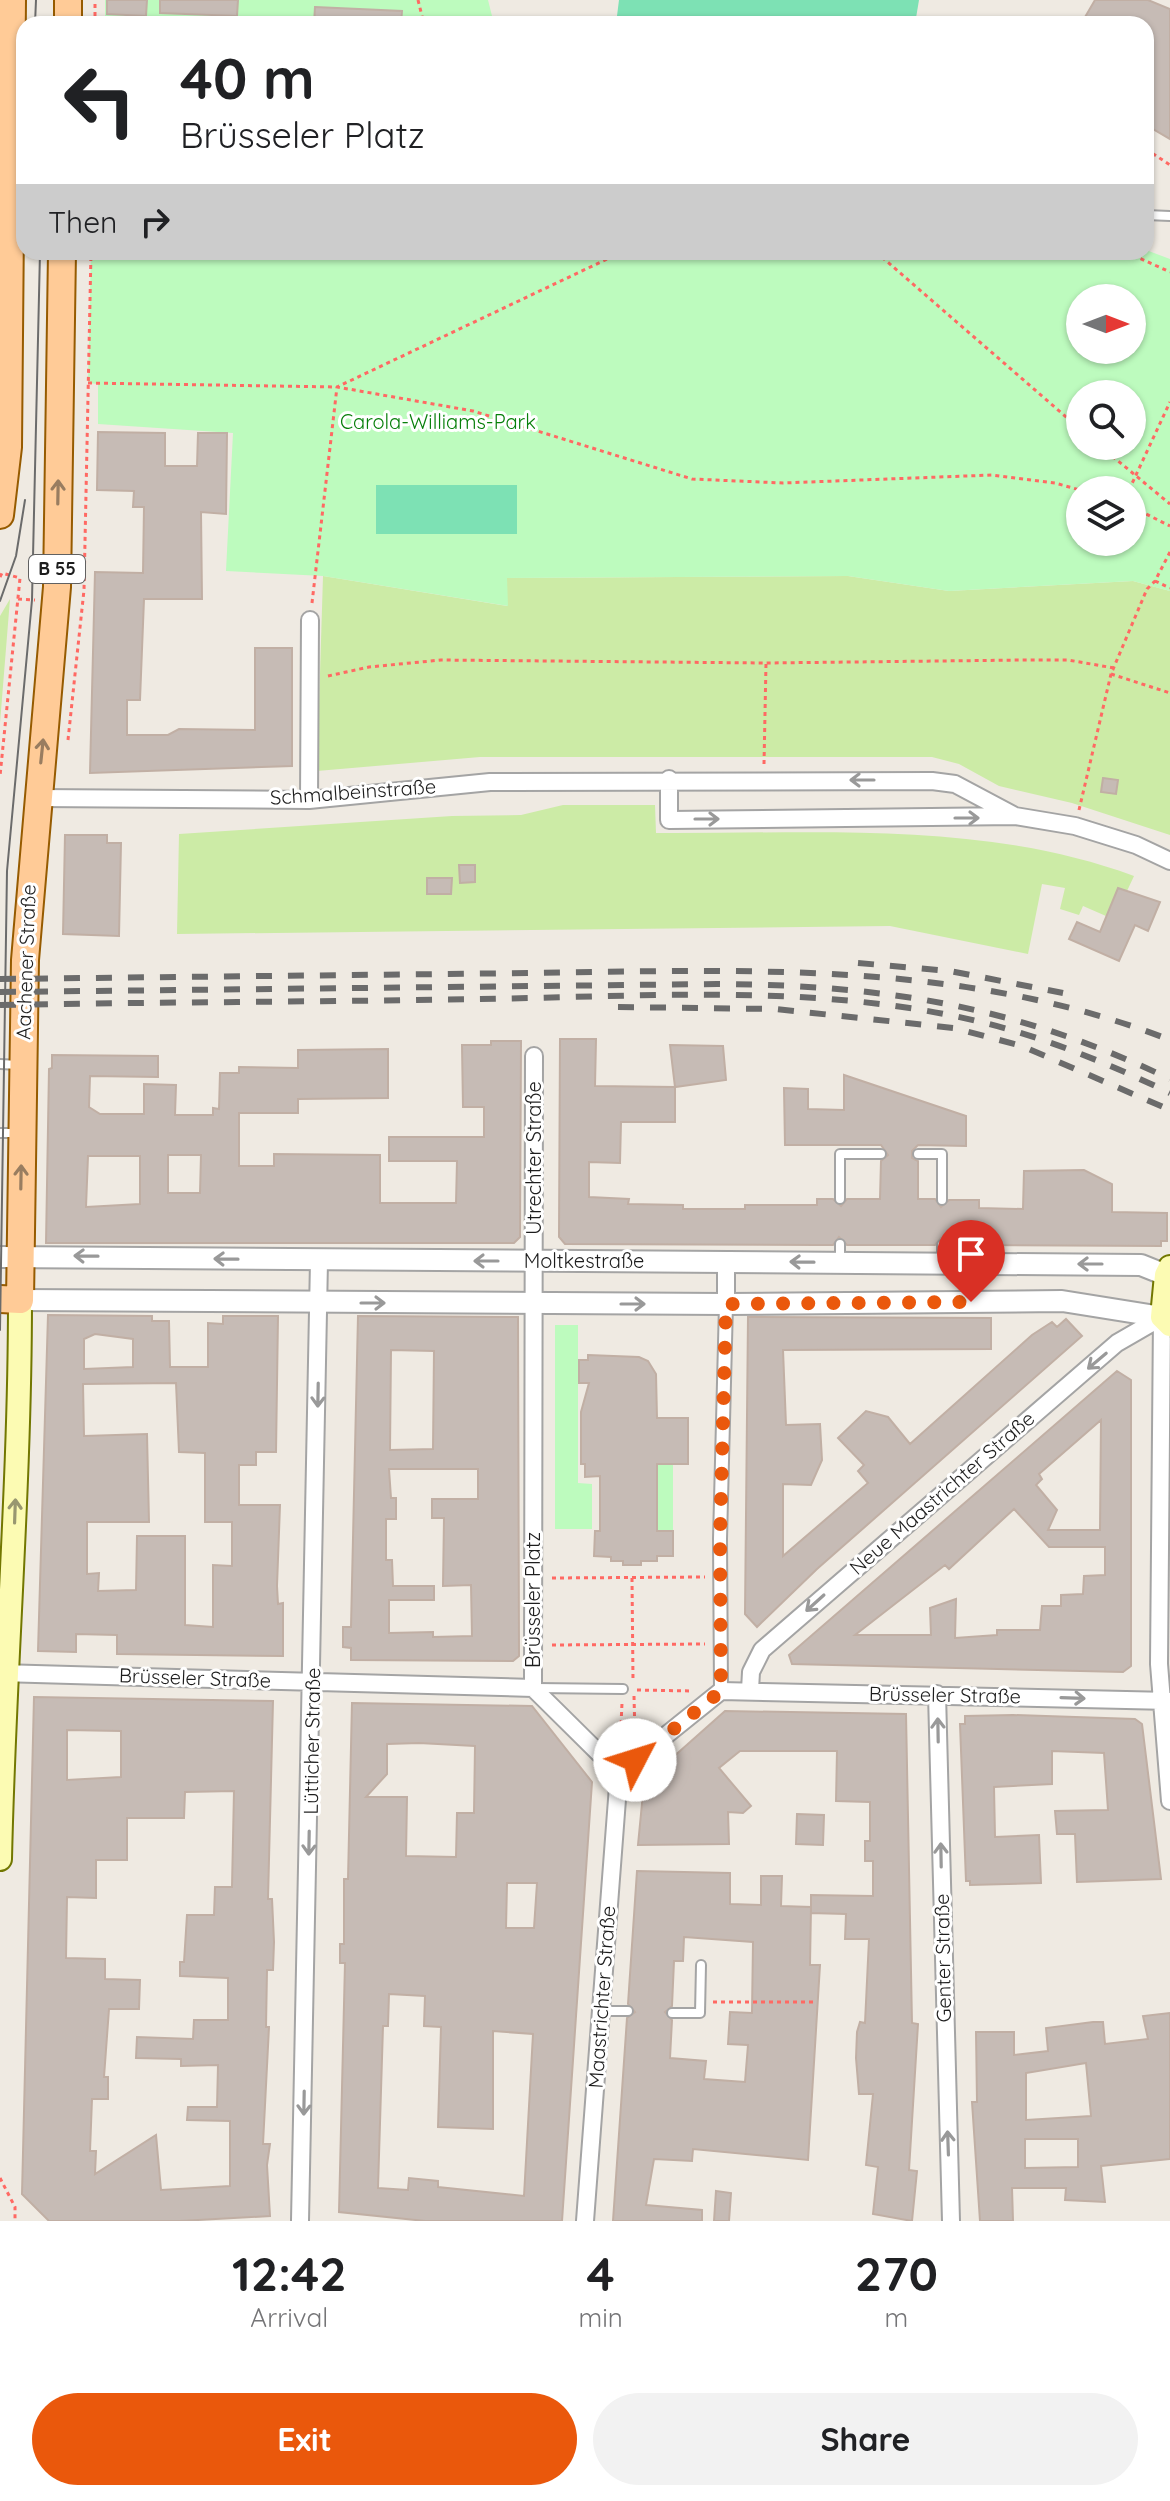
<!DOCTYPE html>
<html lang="en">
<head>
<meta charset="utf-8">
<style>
	body { margin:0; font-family:Quicksand,sans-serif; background:#f2f2f2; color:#202124; height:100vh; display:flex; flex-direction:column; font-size:30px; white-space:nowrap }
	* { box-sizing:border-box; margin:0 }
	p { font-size:26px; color:#757577 }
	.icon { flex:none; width:44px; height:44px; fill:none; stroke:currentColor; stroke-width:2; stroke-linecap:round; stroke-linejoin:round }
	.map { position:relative; height:2221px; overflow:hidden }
	.side { display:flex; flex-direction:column; background:#fff; flex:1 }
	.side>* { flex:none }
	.hud { position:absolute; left:16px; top:16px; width:1138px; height:244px; border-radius:24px; box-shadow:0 2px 6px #0004; background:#fff; color:#202124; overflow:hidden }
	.needle { width:52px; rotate:90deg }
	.buttons { position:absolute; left:1066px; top:284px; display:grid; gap:16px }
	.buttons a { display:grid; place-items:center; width:80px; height:80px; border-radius:50%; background:#fff; box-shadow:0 2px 6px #0004; font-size:40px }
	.pin { position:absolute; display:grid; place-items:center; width:68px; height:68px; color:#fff; margin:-82px -34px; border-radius:50% 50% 50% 0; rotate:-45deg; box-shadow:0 0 8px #0007 }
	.pin .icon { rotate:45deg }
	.me { position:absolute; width:88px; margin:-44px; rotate:50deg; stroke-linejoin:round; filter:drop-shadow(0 0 6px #0008) }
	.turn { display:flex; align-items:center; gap:28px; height:168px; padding:0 32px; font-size:36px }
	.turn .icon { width:104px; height:104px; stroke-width:2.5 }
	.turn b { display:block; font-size:56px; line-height:68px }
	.then { display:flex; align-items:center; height:76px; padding:0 32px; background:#0003; gap:16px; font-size:30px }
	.eta { display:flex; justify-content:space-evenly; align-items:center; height:136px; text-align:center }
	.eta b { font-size:48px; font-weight:700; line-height:56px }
	.cta { display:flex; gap:16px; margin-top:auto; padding:16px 32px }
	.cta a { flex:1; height:92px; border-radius:48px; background:#ea580c; color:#fff; font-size:32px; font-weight:700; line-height:92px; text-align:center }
	.cta a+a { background:#f2f2f2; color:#202124 }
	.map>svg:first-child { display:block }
	.grass { fill:#cceba6 }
	.park { fill:#bdfbbe; fill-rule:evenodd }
	.pitch { fill:#7de1b4 }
	.building { fill:#c6bbb5; stroke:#c1afa4; stroke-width:2; fill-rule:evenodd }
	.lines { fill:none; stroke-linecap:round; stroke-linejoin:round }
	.service-casing { stroke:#a4a4a4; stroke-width:12 }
	.pedestrian-casing { stroke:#a4a4a4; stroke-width:16 }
	.minor-casing { stroke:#a4a4a4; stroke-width:20 }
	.tertiary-casing { stroke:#a4a4a4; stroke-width:24 }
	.secondary-casing { stroke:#727701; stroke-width:26 }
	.primary-casing { stroke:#965b00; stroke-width:30 }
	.path { stroke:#ff6963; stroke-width:3; stroke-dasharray:4 4; stroke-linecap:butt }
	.service { stroke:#fff; stroke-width:8 }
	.pedestrian { stroke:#fff; stroke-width:12 }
	.minor { stroke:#fff; stroke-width:16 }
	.tertiary { stroke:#fff; stroke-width:20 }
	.secondary { stroke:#fcfbb3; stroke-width:22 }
	.primary { stroke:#ffcb97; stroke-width:26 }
	.tram { stroke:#6b6b6b; stroke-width:2 }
	.rail { stroke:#6b6b6b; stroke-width:6; stroke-dasharray:16 16; stroke-linecap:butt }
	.oneway { stroke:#997d60 }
	.oneway2 { stroke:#999 }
	.oneway3 { stroke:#989770 }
	.route { stroke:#ea580c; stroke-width:14; stroke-dasharray:0 25.2 }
	.labels { text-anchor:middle; stroke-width:6; stroke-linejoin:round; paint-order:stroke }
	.shield { fill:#fff; stroke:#616161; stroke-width:2 }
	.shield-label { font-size:18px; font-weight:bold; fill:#1d1d1d }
	.park-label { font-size:20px; fill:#077f0a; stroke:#fff }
	.street-label { font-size:20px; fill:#1d1d1d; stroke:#fff }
</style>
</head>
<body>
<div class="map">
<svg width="1170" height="2221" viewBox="0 0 1170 2221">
	<rect width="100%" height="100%" fill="#efeae2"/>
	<!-- grass -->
	<path class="grass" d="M323 576 507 606V578L848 576 949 591 1133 581 1170 591V835L1072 803 999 786 959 764 932 757H480L317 771Z
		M10 599 0 723V616Z
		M563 805H655L656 833C815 834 982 820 1134 876L1127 891 1118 888 1106 916 1083 906 1079 915 1060 909 1065 888 1042 884 1028 954 890 926 177 934 179 834 452 816 521 815Z"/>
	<!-- park -->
	<path class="park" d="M105 0H488L494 24H105Z
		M1146 250 1170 259V591L1133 581 949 591 848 576 507 578 508 606 323 576 226 571 233 433 98 424V384L88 383 91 252ZM1080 298H1132V350H1080ZM1080 394H1132V446H1080ZM1080 490H1132V542H1080Z
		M555 1325H578V1483L592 1484V1529H555Z
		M657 1464H673V1531H657Z"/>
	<!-- pitch -->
	<path class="pitch" d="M619 0H919L915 24H616Z
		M376 485H517V534H376Z"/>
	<!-- building -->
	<path class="building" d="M107 0H147L146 16 107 14Z
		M160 0H238L237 16 160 13Z
		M1095 0H1148L1170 9V139L1146 125V24H1081Z
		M315 7 402 11 401 24H314Z
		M98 432 165 433V466H197L198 433H227L226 514 201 512 202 599H144L140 700H127V735H168L179 729 255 730V648H292V766L90 773 95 572 143 573 144 507H133L134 491 97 490Z
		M1103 778 1118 780 1116 794 1101 792Z
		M65 835H107V843H121L119 936 63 934Z
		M459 865H475V882L460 883Z
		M427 878H452L451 894H427Z
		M1118 888 1160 902 1148 931 1135 925 1119 961 1069 939 1077 922 1100 932Z
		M560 1039H596L595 1086 675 1087V1122H621L620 1163 589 1162V1197L629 1199 628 1204 683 1205V1209H745V1205H817V1199H833L841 1206 847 1199H880L881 1161 888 1155 881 1145H785L784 1088 808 1089V1109L844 1110V1075L966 1116V1146L918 1145 912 1151V1158L918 1161V1199H935L941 1207 949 1200H979V1208L1023 1209 1024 1171 1084 1170 1112 1184V1212L1167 1213V1241H1161V1246L949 1245 941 1238 935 1245H847L839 1237 833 1245H817L565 1244 559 1237Z
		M491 1041H521L520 1237 514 1243H46L49 1069 52 1068V1055L158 1056V1077L90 1076 89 1107 100 1114H144V1084L176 1085 175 1115H213V1108L219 1109 220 1073H239V1067L298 1068V1050L388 1049V1098L298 1099V1113H239V1166H274V1154L380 1155V1203H456L457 1161H389V1137H484V1107H463L462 1045H491ZM168 1155H201L200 1193H168ZM88 1156H140V1204L86 1207Z
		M670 1045 723 1046 726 1080 675 1087Z
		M48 1315 152 1316V1321H169L170 1367H208V1323L223 1324V1316H278L276 1452H256V1465H239V1505H280L277 1586 278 1604 283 1603V1656L117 1654V1635L76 1634V1652L38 1651ZM95 1334 133 1339V1367L84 1369V1339ZM176 1383 179 1452 205 1453V1522H232V1566L213 1565V1627L185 1625V1536H137L136 1590 98 1591 99 1573 87 1574V1522H149L147 1434 84 1436 83 1384Z
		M358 1316 518 1317 519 1656 513 1661 351 1660V1648L343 1647V1627H351ZM391 1350 434 1351 433 1449 390 1450ZM389 1469H478V1499H432V1518H444L443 1586 471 1585 472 1636 433 1637V1632L389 1633V1600H434V1586H393L392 1560H386V1519H396V1498H391Z
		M748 1317 991 1318V1349L783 1350 786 1425 820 1424 822 1460 811 1485 783 1484V1556L868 1483 858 1471 864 1465 838 1438 866 1411 888 1417 910 1444 1032 1335 1052 1322 1057 1327 1066 1319 1082 1336 817 1569 757 1627 745 1614Z
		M588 1355 639 1357 648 1361 656 1374 657 1418H688V1464H657V1531H673V1556H657V1561H641V1565H623V1561H611V1557L594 1556 595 1531H600V1476L585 1477V1464H581V1412L589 1383H579V1360H588Z
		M1117 1371 1131 1380V1666L1123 1672 792 1664 789 1655ZM1101 1420 1100 1530H1048L1057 1510 1036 1485 1042 1479 1039 1474ZM1014 1509 1049 1547H1105V1575L1084 1576 1083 1594 1061 1595V1606H1042L1040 1630H997V1635L955 1638 956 1599 930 1608 931 1635H855L945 1565 949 1569Z
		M34 1697 273 1701 268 1899H272L274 1942 273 1970H267L266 2027H269L263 2144H270L267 2165 270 2216 180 2221H49L22 2194ZM67 1730 121 1731V1777L67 1780ZM234 1791 232 1887H215L214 1915H187L184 1962H180V1976L228 1978V2020H194L193 2039 137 2037 136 2058 181 2059V2066L218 2065 217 2107H188L187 2120 230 2121V2186L161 2190 156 2135 95 2174 96 2151H90L92 2099H108V2077H104L109 2009H139L140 1980 105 1979V1959L66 1958 67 1897 96 1898V1860H127V1818H184L185 1792Z
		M352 1703 532 1706 592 1782 562 2221H425L339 2212 345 1963H340V1944H344V1879H348ZM419 1743 475 1746 474 1813H457L456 1857 406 1856 407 1797H366L387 1774V1744ZM507 1883H537L534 1928H506ZM389 1994 425 1996 424 2026 441 2027 438 2127 493 2129V2031L533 2034 524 2196 438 2187V2181L409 2178 408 2190 378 2188 383 2026H388Z
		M725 1711 906 1714 912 2023 918 2024 909 2170 917 2171 912 2221 873 2214 878 2167 866 2165 873 2094H859L856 2058 857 2032 860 2022 865 2023 869 1939H845L846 1914 811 1913V1895L873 1896V1861H865V1841H870V1802L836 1801 837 1751H740L719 1768 751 1806 743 1813 728 1812 729 1844 638 1845 644 1783Z
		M1013 1715 1135 1719 1142 1724 1161 1879 1077 1882 1075 1834H1057L1055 1811 1108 1810 1104 1753 1052 1751V1784L994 1787 995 1837 1039 1835 1041 1883 970 1885V1881H966L960 1724H965V1716Z
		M797 1814 824 1815 823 1845 796 1844Z
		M637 1871 730 1873V1904L761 1905V1876H782L781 1906 811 1907 810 1965H820L808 2160 693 2149 692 2161 654 2159 646 2205 702 2210V2221H613L627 2018 635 2012 628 2004ZM684 1937 753 1942 752 2013 730 2012 728 2044 748 2045 745 2082 704 2079 706 2061 670 2058 672 2020 665 2012 672 2006 674 1961H683Z
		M1170 2013V2159L1101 2166 1105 2202 1065 2200 1066 2188H1012L1013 2221H980L972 2102H977L976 2032H1014V2055L1048 2051 1046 2028 1093 2022H1103L1105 2044 1148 2039 1143 2016ZM1086 2063 1091 2116 1026 2120V2073ZM1025 2139H1078V2167L1025 2168Z
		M716 2191 731 2193 729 2221H714Z"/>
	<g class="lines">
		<!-- service casing -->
		<g class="service-casing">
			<path id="service" d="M1146 215 1170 216
				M0 1064 19 1065
				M0 1133H19
				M918 1154H942V1200
				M840 1199V1154H881
				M942 1262V1245
				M840 1263V1244
				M536 1688 623 1689
				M602 2011H628
				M672 2013H700L701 1965"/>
		</g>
		<!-- pedestrian casing -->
		<g class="pedestrian-casing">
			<path id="pedestrian" d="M721 1691 720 1539 726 1304"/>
		</g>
		<!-- minor casing -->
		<g class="minor-casing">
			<path id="minor" d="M669 779V820L1015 816 1075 826 1136 845 1170 861
				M37 798 309 800 490 782 932 781 955 784 1015 816
				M309 800 310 620
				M534 1056 533 1688 619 1773
				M726 1304V1261
				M0 1673 533 1688
				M750 1690 751 1672 762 1650 1117 1343 1162 1317 1159 1664 1170 1801
				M937 1694 951 2221
				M619 1773 721 1691 1170 1701
				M300 2221 319 1261
				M585 2221 619 1773"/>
		</g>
		<!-- tertiary casing -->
		<g class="tertiary-casing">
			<path id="tertiary" d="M0 1257 1141 1265 1166 1275
				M20 1300 726 1304 1062 1301 1162 1317"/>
		</g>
		<!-- secondary casing -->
		<g class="secondary-casing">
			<path id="secondary" d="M1170 1267 1166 1275 1162 1317 1170 1325
				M0 1859C4 1673 20 1487 20 1300"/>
		</g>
		<!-- primary casing -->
		<g class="primary-casing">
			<path id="primary" d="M68 24V0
				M0 515 8 447 12 0
				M0 1299 20 1300 25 960 57 587 62 252"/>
		</g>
		<!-- path -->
		<path class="path" d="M418 0 424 24
			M95 24V0
			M1146 149 1170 165
			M876 252 1080 429
			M1126 252 1170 272
			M88 383 337 387 473 411 692 479 783 483 992 475 1055 483 1080 490
			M1100 446 1170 504
			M1129 490 1170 402
			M1132 507 1170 526
			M0 577 2 573 20 578 0 776
			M1155 581 1170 588
			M18 599 35 600
			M312 603 337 387 622 252
			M1111 674 1170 693
			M328 676 369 667 441 660 766 663 1025 660H1068L1114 668
			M68 740 84 590 91 252
			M764 764 766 663
			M1079 810 1111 674 1147 589 1155 581 1170 552
			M552 1578 705 1577
			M632 1578 633 1680
			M552 1645 705 1644
			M637 1690 693 1691
			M634 1696 635 1736
			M620 1748 622 1703
			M713 2002H817
			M0 2178 15 2207V2221"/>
		<!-- service -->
		<use href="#service" class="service"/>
		<!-- pedestrian -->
		<use href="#pedestrian" class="pedestrian"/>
		<!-- minor -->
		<use href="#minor" class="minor"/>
		<!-- tertiary -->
		<use href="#tertiary" class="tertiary"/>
		<!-- secondary -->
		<use href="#secondary" class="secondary"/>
		<!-- primary -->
		<use href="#primary" class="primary"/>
		<!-- tram -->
		<path class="tram" d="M35 24 36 0
			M0 601 16 556 25 500
			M0 1330 7 871 32 600 40 252"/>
		<!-- rail -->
		<path class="rail" d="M858 963 950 971 1063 993
			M0 979C177 977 354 975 532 973 747 970 966 960 1170 1040
			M0 992 717 984C885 985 1017 1006 1170 1079
			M0 1005C159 1002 319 1002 478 999 635 997 799 984 954 1016 1030 1031 1101 1060 1170 1093
			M618 1007 775 1009 954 1028 1022 1046 1170 1110"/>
	</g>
	<!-- one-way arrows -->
	<defs><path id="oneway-shaft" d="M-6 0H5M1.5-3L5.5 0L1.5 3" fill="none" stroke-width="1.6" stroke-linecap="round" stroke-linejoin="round" transform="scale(2)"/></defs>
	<g class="oneway">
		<use href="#oneway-shaft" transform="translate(58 492) rotate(-89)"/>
		<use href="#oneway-shaft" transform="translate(42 751) rotate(-84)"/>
		<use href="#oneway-shaft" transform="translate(21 1177) rotate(-89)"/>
	</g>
	<g class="oneway2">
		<use href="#oneway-shaft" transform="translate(862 780) rotate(-180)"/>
		<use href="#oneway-shaft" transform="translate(967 818)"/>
		<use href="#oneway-shaft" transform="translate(707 819)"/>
		<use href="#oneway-shaft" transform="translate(86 1256) rotate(-179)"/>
		<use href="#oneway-shaft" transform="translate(226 1259) rotate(-179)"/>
		<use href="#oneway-shaft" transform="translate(486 1261) rotate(180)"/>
		<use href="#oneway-shaft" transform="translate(802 1262) rotate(-179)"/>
		<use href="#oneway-shaft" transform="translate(1090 1264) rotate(-180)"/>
		<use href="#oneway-shaft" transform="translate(373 1303)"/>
		<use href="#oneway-shaft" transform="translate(633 1304)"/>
		<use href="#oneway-shaft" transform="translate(1097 1361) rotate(140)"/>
		<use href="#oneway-shaft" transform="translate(318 1395) rotate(91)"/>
		<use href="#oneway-shaft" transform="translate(815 1603) rotate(138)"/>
		<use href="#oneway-shaft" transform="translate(1073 1698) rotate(2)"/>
		<use href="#oneway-shaft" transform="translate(938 1730) rotate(-91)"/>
		<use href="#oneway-shaft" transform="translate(309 1843) rotate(91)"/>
		<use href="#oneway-shaft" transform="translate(941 1855) rotate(-91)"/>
		<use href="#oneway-shaft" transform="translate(304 2103) rotate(91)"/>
		<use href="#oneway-shaft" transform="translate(948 2143) rotate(-92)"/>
	</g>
	<use class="oneway3" href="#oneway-shaft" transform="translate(15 1511) rotate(-88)"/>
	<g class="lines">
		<!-- route -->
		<path class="route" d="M635 1760 721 1691 720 1539 726 1304 971 1302"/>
	</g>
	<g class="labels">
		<!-- shield labels -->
		<rect class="shield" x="29" y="555" width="56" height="28" rx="6"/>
		<g class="shield-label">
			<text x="57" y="575">B 55</text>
		</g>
		<!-- park labels -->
		<g class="park-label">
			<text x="438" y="429">Carola-Williams-Park</text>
		</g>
		<!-- street labels -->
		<g class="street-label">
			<text transform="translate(353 792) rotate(-4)" y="7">Schmalbeinstraße</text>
			<text transform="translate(26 962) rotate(-88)" y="7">Aachener Straße</text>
			<text transform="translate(534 1158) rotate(-90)" y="7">Utrechter Straße</text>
			<text x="584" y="1268">Moltkestraße</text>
			<text transform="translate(942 1493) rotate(-41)" y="7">Neue Maastrichter Straße</text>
			<text transform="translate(533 1600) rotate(-90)" y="7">Brüsseler Platz</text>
			<text transform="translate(195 1678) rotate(2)" y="7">Brüsseler Straße</text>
			<text transform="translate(945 1695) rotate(1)" y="7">Brüsseler Straße</text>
			<text transform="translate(312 1741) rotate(-89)" y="7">Lütticher Straße</text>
			<text transform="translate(943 1958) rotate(-91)" y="7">Genter Straße</text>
			<text transform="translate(602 1997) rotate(-86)" y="7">Maastrichter Straße</text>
		</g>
	</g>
</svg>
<div class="buttons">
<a><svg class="needle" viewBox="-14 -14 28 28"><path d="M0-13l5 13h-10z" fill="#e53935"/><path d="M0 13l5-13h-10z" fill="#757577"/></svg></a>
<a><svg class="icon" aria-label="search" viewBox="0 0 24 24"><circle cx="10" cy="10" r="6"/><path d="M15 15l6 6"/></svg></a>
<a><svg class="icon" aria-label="layers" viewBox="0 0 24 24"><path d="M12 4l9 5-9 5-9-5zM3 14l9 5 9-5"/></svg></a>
</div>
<div class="pin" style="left:971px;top:1302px;background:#d93025"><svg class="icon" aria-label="arrive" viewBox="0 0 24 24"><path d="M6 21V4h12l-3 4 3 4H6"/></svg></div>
<svg class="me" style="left:635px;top:1760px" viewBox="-20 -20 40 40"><circle r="19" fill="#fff"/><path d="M0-13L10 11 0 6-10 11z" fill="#ea580c"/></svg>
<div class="hud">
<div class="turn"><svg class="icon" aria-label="left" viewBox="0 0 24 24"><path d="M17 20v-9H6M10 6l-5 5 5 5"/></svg><div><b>40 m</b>Brüsseler Platz</div></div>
<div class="then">Then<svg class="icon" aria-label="right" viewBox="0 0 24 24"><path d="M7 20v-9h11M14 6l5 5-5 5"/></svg></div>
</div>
</div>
<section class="side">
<div class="eta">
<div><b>12:42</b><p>Arrival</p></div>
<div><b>4</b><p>min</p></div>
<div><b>270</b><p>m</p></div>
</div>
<div class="cta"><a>Exit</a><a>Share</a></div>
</section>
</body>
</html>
